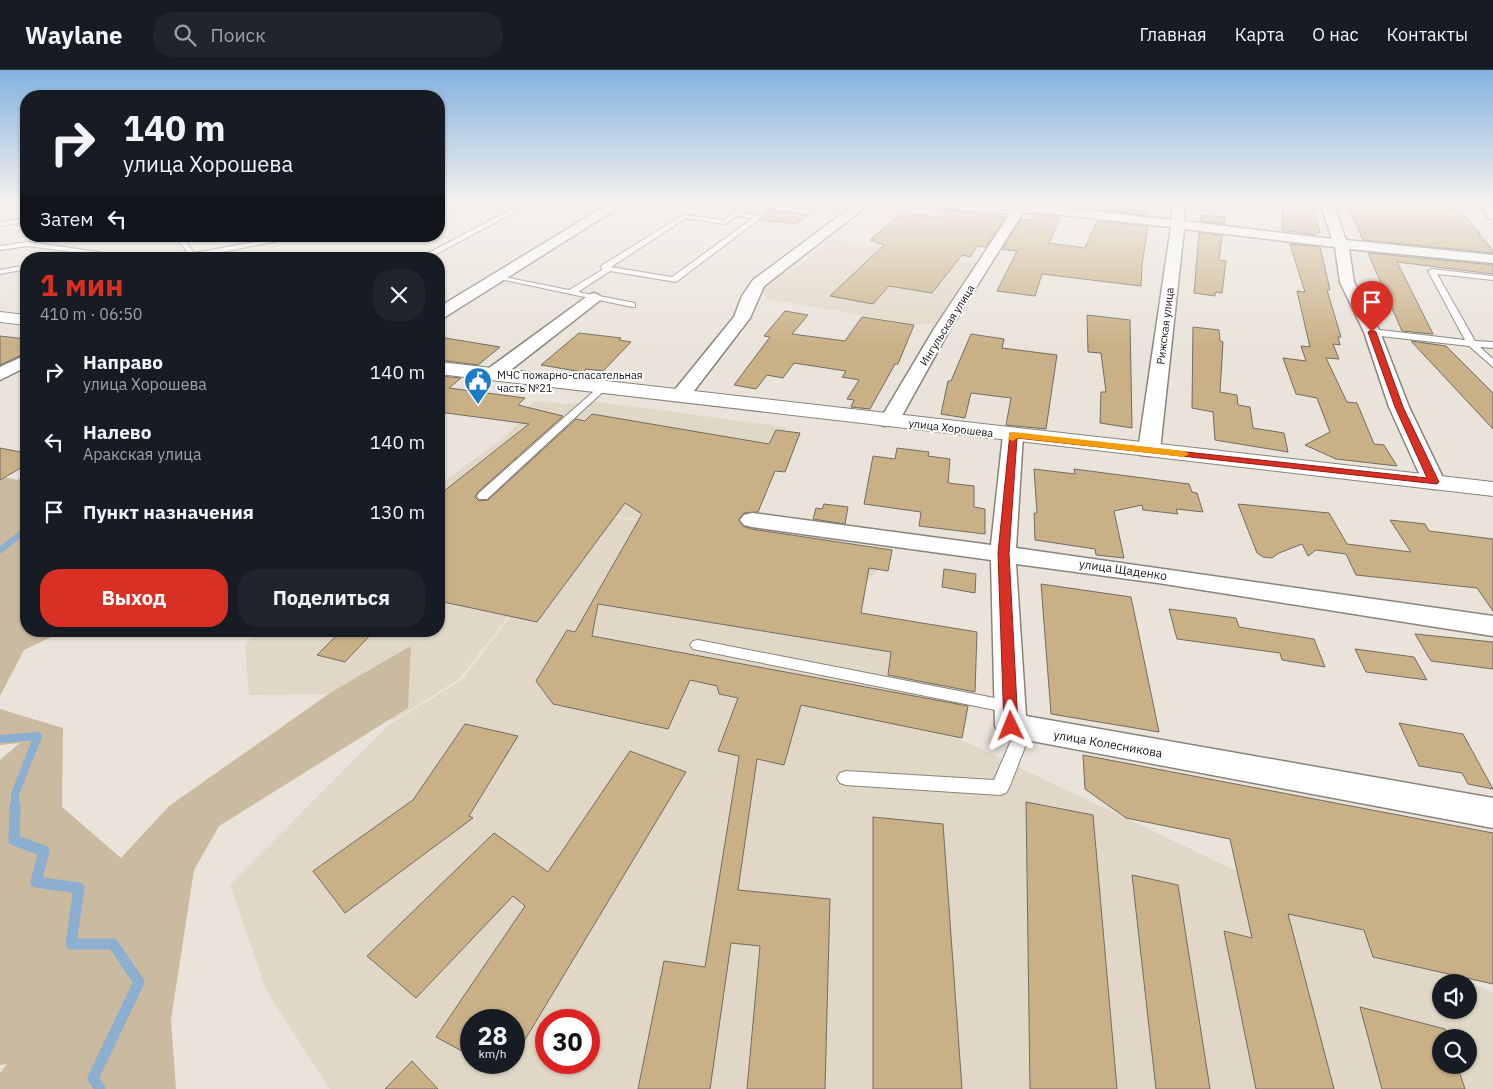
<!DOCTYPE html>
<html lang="ru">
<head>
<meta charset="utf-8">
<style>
	body { margin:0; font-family:"IBM Plex Sans",sans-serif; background:#20242c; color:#f1f3f6; height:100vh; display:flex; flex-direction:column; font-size:19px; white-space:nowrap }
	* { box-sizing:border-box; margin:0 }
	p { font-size:16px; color:#9ea1a6 }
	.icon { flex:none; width:28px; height:28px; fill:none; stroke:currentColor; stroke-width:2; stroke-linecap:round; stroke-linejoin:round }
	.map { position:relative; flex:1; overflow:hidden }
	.drawer { position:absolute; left:20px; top:182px; width:425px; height:385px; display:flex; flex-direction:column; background:#171b24; border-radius:20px; box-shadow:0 1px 4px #0004 }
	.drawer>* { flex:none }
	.top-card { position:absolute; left:20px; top:20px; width:425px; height:152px; border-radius:20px; box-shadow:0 1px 4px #0004; background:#171b24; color:#f1f3f6; overflow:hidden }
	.controls { position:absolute; left:1432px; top:904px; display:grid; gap:10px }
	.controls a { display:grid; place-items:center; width:45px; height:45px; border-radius:50%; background:#171b24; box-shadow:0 1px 4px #0004; font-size:25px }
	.speed { position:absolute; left:460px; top:939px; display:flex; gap:10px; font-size:25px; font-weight:700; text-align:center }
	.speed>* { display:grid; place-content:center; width:65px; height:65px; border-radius:50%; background:#171b24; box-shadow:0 1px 4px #0004; line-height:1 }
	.speed small { font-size:12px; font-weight:400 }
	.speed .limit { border:8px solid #d22; background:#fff; color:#111 }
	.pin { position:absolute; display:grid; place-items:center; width:42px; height:42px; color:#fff; margin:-51px -21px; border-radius:50% 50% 50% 0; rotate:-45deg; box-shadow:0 0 5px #0007 }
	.pin .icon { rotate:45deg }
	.me { position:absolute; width:55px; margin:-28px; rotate:358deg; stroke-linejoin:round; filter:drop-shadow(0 0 4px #0008) }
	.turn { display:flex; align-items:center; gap:18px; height:105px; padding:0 20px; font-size:22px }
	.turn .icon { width:65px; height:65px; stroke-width:2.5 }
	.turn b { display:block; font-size:35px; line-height:42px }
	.then { display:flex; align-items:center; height:48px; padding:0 20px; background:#0003; gap:10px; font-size:19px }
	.round { display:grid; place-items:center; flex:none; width:52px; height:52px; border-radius:20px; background:#20242c }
	.headline { display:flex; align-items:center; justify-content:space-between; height:85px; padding:0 20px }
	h1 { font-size:30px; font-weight:700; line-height:38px; color:#d93025 }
	.button { display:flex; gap:10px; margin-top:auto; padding:10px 20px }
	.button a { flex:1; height:58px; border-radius:20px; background:#d93025; color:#fff; font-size:20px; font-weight:700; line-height:58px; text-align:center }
	.button a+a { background:#20242c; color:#f1f3f6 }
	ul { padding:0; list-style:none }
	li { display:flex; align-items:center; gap:15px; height:70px; padding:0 20px }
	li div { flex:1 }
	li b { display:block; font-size:19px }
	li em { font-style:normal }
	header { display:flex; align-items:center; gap:30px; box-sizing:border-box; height:70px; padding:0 25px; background:#171b24; border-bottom:1px solid #363941 }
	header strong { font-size:24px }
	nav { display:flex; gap:28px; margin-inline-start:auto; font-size:18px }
	.search { width:350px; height:45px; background:#20242c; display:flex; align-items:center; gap:12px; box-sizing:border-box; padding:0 18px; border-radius:20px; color:#9ea1a6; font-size:19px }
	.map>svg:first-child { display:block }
	.built { fill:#e1d7c6; fill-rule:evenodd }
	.green { fill:#caba9f }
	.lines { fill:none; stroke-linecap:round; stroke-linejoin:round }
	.stream-far2 { stroke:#8baed1; stroke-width:6 }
	.stream-far1 { stroke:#8baed1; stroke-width:8 }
	.stream { stroke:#8baed1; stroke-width:11 }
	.building { fill:#c9b086; stroke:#716c63 }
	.lane-casing { stroke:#89847b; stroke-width:2 }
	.street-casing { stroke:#89847b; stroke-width:3 }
	.secondary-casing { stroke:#89847b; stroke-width:2 }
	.lane { fill:#fff; fill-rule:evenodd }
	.street { fill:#fff; fill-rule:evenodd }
	.secondary { fill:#fff; fill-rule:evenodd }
	.route { fill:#d93025; stroke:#8d1f18 }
	.slow { fill:#f59e0b }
	.labels { text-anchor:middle; stroke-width:4; stroke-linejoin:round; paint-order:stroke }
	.far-street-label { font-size:11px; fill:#191713; stroke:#fff }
	.far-poi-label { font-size:11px; fill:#191713; stroke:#fff; text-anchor:start }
	.street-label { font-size:12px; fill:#191713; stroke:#fff }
</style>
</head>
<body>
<header>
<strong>Waylane</strong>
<div class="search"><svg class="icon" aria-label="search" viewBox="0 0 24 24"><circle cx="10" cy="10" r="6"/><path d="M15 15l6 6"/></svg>Поиск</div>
<nav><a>Главная</a><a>Карта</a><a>О нас</a><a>Контакты</a></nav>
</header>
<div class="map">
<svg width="1493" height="1019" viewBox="0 0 1493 1019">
	<rect width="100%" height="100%" fill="#e9e3d9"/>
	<!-- built -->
	<path class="built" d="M832 169 976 193 936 253 917 255 767 229 760 219 781 205 788 204Z
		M535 331 564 334 598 332 786 357 770 398H763L744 444 734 443 725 460 580 442 508 547 459 609 394 650 329 624 249 625 245 576 256 561H439V415L502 369 527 345 521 344Z
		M580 444 727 461 880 498 856 522 854 541 961 561 957 668 1493 923V1019H330L267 922 230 815 390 654 462 610 510 547ZM1441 912H1469V940H1441ZM471 950H514V992H471ZM546 950H589V992H546ZM1441 968H1469V995H1441Z"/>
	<!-- green -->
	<path class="green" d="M26 405V561H64L24 580 0 626V406L17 410Z
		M411 576 408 638 219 756 194 800 171 950 176 1019H0V1003L7 994 0 995V690L20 673 0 675V639L63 658 62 737 121 788 169 736 333 621Z"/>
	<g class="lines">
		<!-- stream-far2 -->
		<path class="stream-far2" d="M0 480 26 460"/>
		<!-- stream-far1 -->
		<path class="stream-far1" d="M0 669 38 666 15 724V737"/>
		<!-- stream -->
		<path class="stream" d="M15 736 14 770 44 781 36 812 79 818 71 874H113L139 912 93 1008 100 1019"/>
	</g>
	<!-- building -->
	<path class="building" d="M1283 132H1311L1320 163 1315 162 1316 165 1282 160Z
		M1346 132H1440L1443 136 1453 137 1458 139 1480 163H1478L1493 180V183L1363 170Z
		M1104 137 1150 142V146L1102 140Z
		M770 140 808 145 796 154 762 150 763 145Z
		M948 140 1006 147 986 177 977 176 970 187 962 185 932 223 889 216 873 234 830 226 884 175 870 170 901 143 941 148Z
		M1036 144 1060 147 1049 173 1085 178 1097 151 1148 156 1142 195 1141 216 1042 204 1035 226 997 221 1017 181 1002 179 1021 149 1033 150Z
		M1201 145 1225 147 1224 154 1201 151Z
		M1199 163 1222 165 1219 190 1226 191 1222 223 1215 222V226L1194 223Z
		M1290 174 1320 177 1330 220H1327L1341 267H1338L1340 275 1333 274 1339 289 1326 288 1347 332 1357 333 1374 374 1384 375 1397 396 1336 389 1305 375 1330 362 1317 328 1296 324 1283 288 1306 291 1301 276 1310 277 1297 221 1305 222Z
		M1368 183 1493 195V204L1397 192 1433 264 1402 261Z
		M785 241 808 245 792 264 845 271 862 247 914 255 898 294H895L870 339 851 337 854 330 847 329 859 310 842 307 846 301 794 293 783 308 767 305 756 319 734 315 770 267 764 266Z
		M1087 245 1130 250 1132 358 1100 353 1101 322H1106L1101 283 1088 282Z
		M1193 257 1219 260 1220 271 1223 272 1220 322 1237 325 1238 335 1250 337 1253 358 1284 363 1288 382 1215 370 1213 342 1192 338Z
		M579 263 621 268 619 270 631 272 603 301 586 299 583 302 541 295Z
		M971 264 1004 269 1002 278 1057 285 1046 359 1006 355 1011 328 971 323 965 348 941 344 948 311H951Z
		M0 266 26 269V283L0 295Z
		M439 267 500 277 478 295 439 290Z
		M1411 271 1446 276 1493 323V359Z
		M439 306 461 308 449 318 525 328 518 335 563 346 478 422 475 427 479 431 488 430 576 349 585 351 592 344 769 374 776 360 800 363 785 402 775 401 758 442 744 443 739 449 743 456 751 459 892 480 888 501 869 498 861 543 977 562 975 622 888 605 891 582 598 534 592 566 968 636 962 668 801 635 784 695 757 689 738 820 830 829 825 1019H747L760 876 731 873 710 1019H638L664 891 705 897 739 686 718 681 738 628 719 624 717 616 690 610 668 659 553 634 536 611 567 560 575 562 642 444 625 433 537 552 439 531V425L529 354 439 342Z
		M0 378 26 383V395L0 410Z
		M897 378 929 382 928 386 950 389 948 413 974 416V437L985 439V464L919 456 921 442 864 434 873 386 895 389Z
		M1034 399 1075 404 1074 399 1189 414 1192 422 1197 423 1203 442 1176 439 1178 444 1143 440 1142 435 1114 441 1124 488 1096 485 1095 479 1035 470 1034 443H1037Z
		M824 434 848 437 845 454 813 449 816 438 822 439Z
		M1238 434 1329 443 1347 474 1411 482 1390 450 1425 454 1429 461 1493 469V541L1477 518 1356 505 1346 484 1316 480 1308 486 1302 474 1279 483 1272 488 1263 487 1257 483Z
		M944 499 976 504 975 523 942 517Z
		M1041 514 1131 527 1159 662 1051 644Z
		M1169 539 1236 548 1239 557 1314 569 1325 597 1282 590 1280 583 1177 569Z
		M341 561H374L345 592 317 585Z
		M1415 564 1493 572V599L1431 591Z
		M1355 579 1414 587 1427 610 1366 602Z
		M1399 653 1463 664 1493 719 1468 714 1462 703 1419 696Z
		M465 654 518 666 469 746 473 748 345 843 313 801 413 730Z
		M630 681 686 702 514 988V950H471V986L436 967 525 836 513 826 416 928 367 886 494 763 548 802Z
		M1083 685 1493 763V914L1373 887 1364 860 1288 844 1334 1019H1256L1224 861 1252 868 1230 769 1126 748 1085 719Z
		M1026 732 1093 745 1117 1019H1030Z
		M873 747 943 754 962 1019H873Z
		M1132 805 1178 815 1210 1019H1156Z
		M1360 937 1445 959 1448 968H1441V995H1457L1465 1019H1382Z
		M412 991 438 1019H385Z"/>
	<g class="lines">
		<!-- lane casing -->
		<g class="lane-casing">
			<path id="lane" d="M469 132H485L439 142V138Z
				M525 132H534L427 189H417Z
				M738 132 814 141 811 143 751 136 742 143 761 146V148L676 212 610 201 578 222 635 233V237H632L495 208 499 206 569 220 602 200 601 196 683 145 724 150 744 135ZM737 146 753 148 672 207 611 197 686 148 725 154Z
				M26 148V152L0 156V152Z
				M175 166H182L194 183 287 166H303L192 188Z
				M28 172 99 182 103 184 87 189H71L87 184 28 176 0 180V176Z
				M26 195V199L0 204V200Z
				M1432 199 1493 206V210L1437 204 1475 271 1493 272V278L1480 277 1493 289V297L1469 276 1372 265 1368 262 1372 259 1465 270 1428 201Z
				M602 314 607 317 606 319 487 429H479L477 426 479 423Z
				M698 570 1010 631 1016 633 1018 637 1016 641 1010 643 693 579 690 575 693 571Z
				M1024 652 1030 654 1032 659 1009 718 1006 723 1000 725 846 715 840 713 837 708 840 703 846 701 994 710 1016 659 1018 654Z"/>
		</g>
		<!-- street casing -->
		<g class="street-casing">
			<path id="street" d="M612 132H627L445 247 439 249V237Z
				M858 132H872L764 216 750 248 687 330H673L670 326 673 322 734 247 742 226 753 210Z
				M915 132H965L1015 137 1018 132H1030L1028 136 1034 134 1172 150V132H1184V151L1332 169 1320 132H1332L1346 170 1493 185V193L1349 179 1354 212 1380 262 1409 337 1445 412 1442 417 1434 419 1426 417 1423 412 1389 337 1364 262 1340 212 1335 177 1184 159 1160 380 1157 385 1149 386 1141 385 1138 380 1171 157 1034 142 1022 144 950 259 899 351 885 356 878 354 875 350 884 343 934 259 1010 144 921 136Z
				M1477 132H1490L1493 137V149L1489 148Z
				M594 223 599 225 602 228 599 231 499 309H485L483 305 485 301 589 225Z
				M26 285V297L0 310V297Z
				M1013 359 1020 361 1023 365 1016 478 1493 546V566L1158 513 1016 494 1026 646 1493 728V758L1000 665 995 656 991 490 752 457 744 455 740 450 744 445 752 443 991 475 1003 365 1006 361Z"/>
		</g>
		<!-- secondary casing -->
		<g class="secondary-casing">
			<path id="secondary" d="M0 242 26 245V255L0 252Z
				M439 292 1493 412V426L439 304Z"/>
		</g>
		<!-- lane -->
		<use href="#lane" class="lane"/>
		<!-- street -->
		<use href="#street" class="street"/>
		<!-- secondary -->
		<use href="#secondary" class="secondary"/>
	</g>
	<!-- sky -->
	<linearGradient id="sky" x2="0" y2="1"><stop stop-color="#83b2df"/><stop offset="0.48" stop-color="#f5f2ee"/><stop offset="1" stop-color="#f5f2ee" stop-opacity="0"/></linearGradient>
	<rect width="1493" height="275" fill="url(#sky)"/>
	<!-- route -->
	<path class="route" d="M1372 260 1376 262 1403 337 1439 412 1437 414 1017 368 1009 483 1018 656 1016 660H1006L1004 656 998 483 1010 363 1427 408 1395 337 1368 262Z"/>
	<!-- slow -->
	<path class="slow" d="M1013 362 1184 381 1189 384 1184 387 1017 368 1013 371 1008 369 1010 363Z"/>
	<!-- icons -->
	<defs>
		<g id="civic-pin" transform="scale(1.4375)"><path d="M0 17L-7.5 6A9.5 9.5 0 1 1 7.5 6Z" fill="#1c7cc8" stroke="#fff"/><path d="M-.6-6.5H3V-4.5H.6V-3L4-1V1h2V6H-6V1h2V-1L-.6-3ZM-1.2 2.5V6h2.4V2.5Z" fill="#fff"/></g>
	</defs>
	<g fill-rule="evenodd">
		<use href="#civic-pin" x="478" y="311"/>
	</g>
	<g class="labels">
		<!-- far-street labels -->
		<g class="far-street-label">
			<text transform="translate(947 255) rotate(-58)" y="4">Ингульская улица</text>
			<text transform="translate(1165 256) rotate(-83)" y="4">Рижская улица</text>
			<text transform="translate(951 358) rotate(7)" y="4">улица Хорошева</text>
		</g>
		<!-- far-poi labels -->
		<g class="far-poi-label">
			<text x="497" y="309">МЧС пожарно-спасательная<tspan x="497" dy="13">часть №21</tspan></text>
		</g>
		<!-- street labels -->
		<g class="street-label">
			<text transform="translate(1123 500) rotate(8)" y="4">улица Щаденко</text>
			<text transform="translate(1108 674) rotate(10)" y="4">улица Колесникова</text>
		</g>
	</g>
</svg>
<div class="controls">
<a><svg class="icon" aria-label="sound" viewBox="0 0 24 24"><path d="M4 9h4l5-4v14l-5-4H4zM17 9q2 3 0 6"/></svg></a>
<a><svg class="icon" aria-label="search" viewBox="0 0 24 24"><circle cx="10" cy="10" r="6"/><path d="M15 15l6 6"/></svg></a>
</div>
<div class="speed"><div>28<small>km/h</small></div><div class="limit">30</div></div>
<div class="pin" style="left:1372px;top:262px;background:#d93025"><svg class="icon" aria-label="arrive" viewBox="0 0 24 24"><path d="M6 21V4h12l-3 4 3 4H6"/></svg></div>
<svg class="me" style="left:1011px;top:656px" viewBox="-20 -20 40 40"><path d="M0-17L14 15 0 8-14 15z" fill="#d93025" stroke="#fff" stroke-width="4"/></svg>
<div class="top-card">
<div class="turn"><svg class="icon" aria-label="right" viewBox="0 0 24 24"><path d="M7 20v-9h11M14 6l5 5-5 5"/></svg><div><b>140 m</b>улица Хорошева</div></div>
<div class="then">Затем<svg class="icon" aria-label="left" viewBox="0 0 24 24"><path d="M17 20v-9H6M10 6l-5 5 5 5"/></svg></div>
</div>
<section class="drawer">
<div class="headline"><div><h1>1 мин</h1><p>410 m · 06:50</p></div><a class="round"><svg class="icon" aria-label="close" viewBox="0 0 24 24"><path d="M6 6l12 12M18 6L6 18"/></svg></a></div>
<ul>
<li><svg class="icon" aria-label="right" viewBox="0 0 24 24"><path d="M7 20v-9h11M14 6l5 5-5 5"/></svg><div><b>Направо</b><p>улица Хорошева</p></div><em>140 m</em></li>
<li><svg class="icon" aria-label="left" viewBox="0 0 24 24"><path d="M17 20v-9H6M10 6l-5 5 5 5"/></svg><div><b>Налево</b><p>Аракская улица</p></div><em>140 m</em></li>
<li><svg class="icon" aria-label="arrive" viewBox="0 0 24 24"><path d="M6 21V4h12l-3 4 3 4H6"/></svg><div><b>Пункт назначения</b></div><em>130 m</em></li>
</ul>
<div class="button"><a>Выход</a><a>Поделиться</a></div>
</section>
</div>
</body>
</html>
